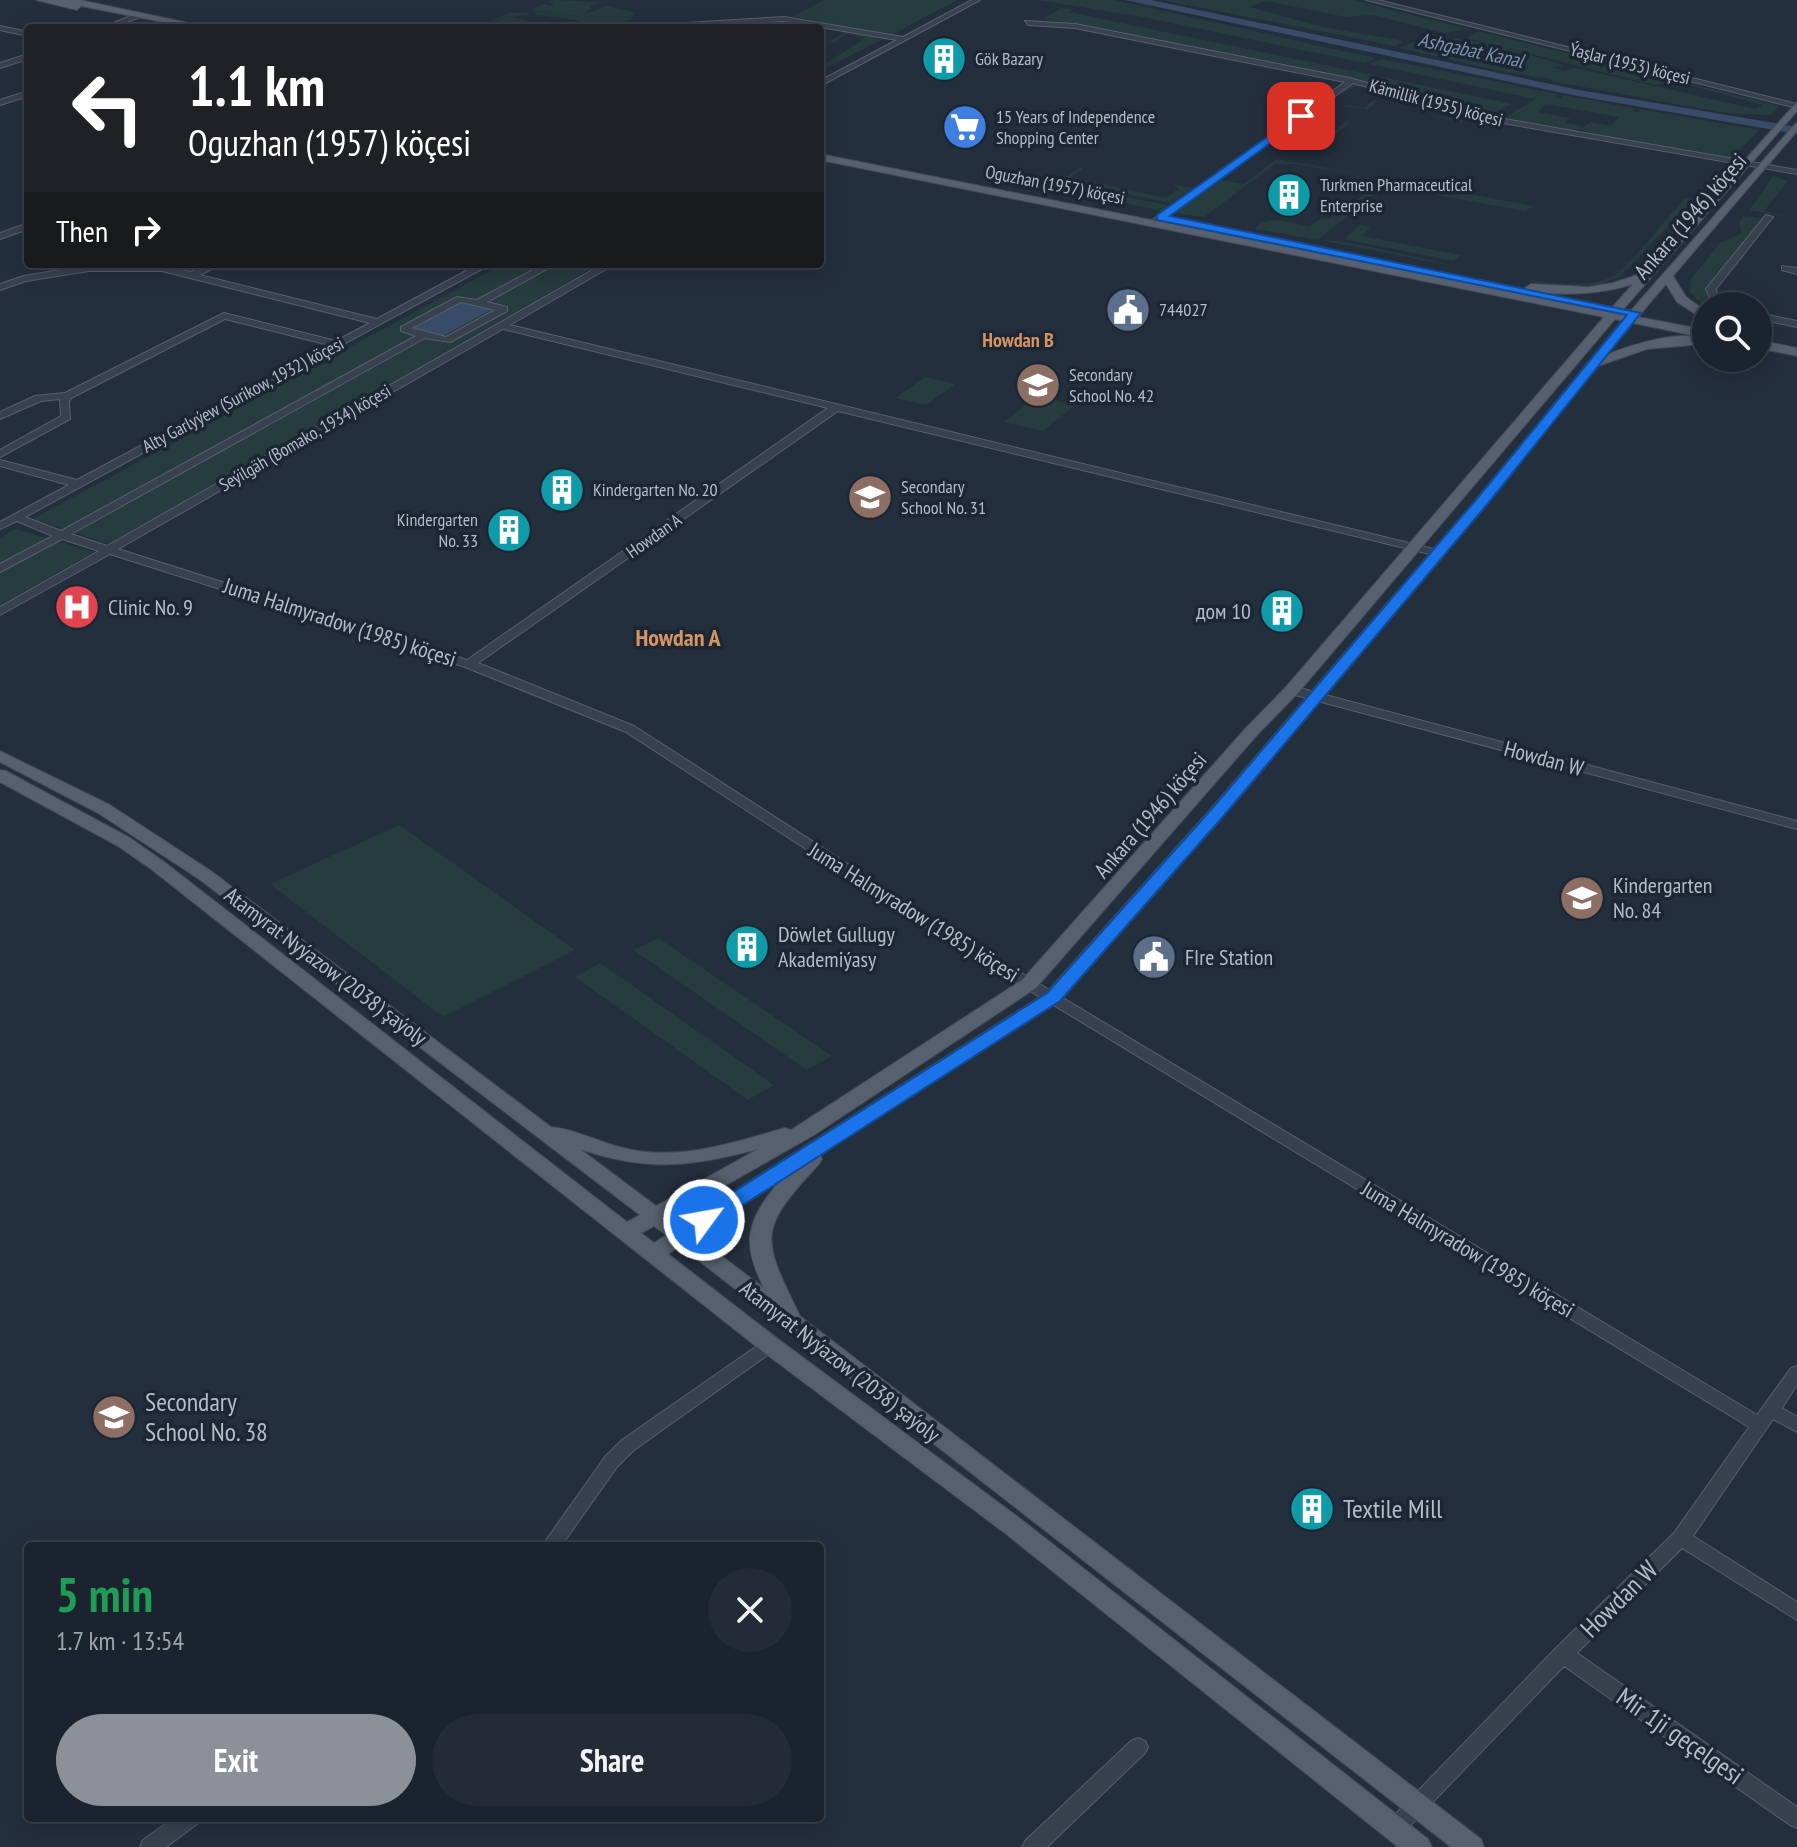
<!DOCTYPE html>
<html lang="en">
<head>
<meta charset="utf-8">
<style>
	body { margin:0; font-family:"PT Sans Narrow",sans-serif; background:#242b36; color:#f1f3f6; height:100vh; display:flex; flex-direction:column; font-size:30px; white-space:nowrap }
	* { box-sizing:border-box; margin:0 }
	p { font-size:26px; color:#a0a4aa }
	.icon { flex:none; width:44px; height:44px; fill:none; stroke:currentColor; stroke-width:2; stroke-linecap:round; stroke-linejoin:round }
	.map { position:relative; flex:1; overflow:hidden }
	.sheet { position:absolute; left:24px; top:1542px; width:800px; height:280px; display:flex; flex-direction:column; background:#1b232e; border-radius:8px; box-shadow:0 4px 20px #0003,0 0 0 2px #39404a }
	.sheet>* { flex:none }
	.guide { position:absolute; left:24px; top:24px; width:800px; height:244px; border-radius:8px; box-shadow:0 4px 20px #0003,0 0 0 2px #39404a; background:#202124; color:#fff; overflow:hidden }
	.tools { position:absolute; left:1692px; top:292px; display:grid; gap:16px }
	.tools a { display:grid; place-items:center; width:80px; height:80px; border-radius:50%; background:#1b232e; box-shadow:0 4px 20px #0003,0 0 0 2px #39404a; font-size:40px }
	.pin { position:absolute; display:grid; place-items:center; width:68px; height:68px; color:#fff; margin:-34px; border-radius:16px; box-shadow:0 4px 12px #0006 }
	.me { position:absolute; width:88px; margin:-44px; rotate:58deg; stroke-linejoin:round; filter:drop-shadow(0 0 6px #0008) }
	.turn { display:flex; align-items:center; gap:28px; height:168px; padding:0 32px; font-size:36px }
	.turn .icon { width:104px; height:104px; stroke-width:2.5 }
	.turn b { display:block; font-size:56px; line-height:68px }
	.then { display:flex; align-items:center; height:76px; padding:0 32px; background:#0003; gap:16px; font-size:30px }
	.round { display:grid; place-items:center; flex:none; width:84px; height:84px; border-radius:42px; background:#242b36 }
	.overview { display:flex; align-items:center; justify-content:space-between; height:136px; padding:0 32px }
	h1 { font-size:48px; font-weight:800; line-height:60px; color:#1e9e55 }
	.primary-button { display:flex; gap:16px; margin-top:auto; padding:16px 32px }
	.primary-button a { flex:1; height:92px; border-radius:48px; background:#8c9099; color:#fff; font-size:32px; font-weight:800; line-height:92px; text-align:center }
	.primary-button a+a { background:#242b36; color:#f1f3f6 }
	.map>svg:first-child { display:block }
	.green { fill:#263c3f; fill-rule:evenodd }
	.water { fill:#394c67 }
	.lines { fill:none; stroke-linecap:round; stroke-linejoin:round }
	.minor-casing { stroke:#565f6c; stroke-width:2 }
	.major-casing { stroke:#414a57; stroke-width:2 }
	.minor { fill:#38414e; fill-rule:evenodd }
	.major { fill:#56606e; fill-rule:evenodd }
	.route { fill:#1a73e8; stroke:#114b97; stroke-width:2 }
	.labels { text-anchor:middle; stroke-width:7; stroke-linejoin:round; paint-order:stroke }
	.far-poi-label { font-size:18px; fill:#b4bcc9; stroke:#1d2633; text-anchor:start }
	.far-street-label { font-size:18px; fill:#b4bcc9; stroke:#1d2633 }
	.far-water-label { font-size:20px; font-style:italic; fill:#7c92b1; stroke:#1d2633 }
	.far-neighbourhood-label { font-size:20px; font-weight:bold; fill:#d59563; stroke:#1d2633 }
	.street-label { font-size:22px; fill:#b4bcc9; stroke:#1d2633 }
	.poi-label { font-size:22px; fill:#b4bcc9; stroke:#1d2633; text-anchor:start }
	.neighbourhood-label { font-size:24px; font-weight:bold; fill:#d59563; stroke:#1d2633 }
	.near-poi-label { font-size:26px; fill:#b4bcc9; stroke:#1d2633; text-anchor:start }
	.near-street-label { font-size:26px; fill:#b4bcc9; stroke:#1d2633 }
</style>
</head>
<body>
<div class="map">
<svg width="1797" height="1847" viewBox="0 0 1797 1847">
	<rect width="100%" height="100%" fill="#242f3e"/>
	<!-- green -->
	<path class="green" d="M554 0 600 2 589 7 593 8 583 13 586 14 605 6 634 12 631 20 587 28 576 20 535 15 534 11 588 18 531 10 544 4 551 6 554 4 548 2Z
		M824 0H957L892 35 792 17Z
		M1038 0H1114L1375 58 1365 63 1142 17Z
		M1162 0H1353L1468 29 1444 33 1373 15 1345 17 1266 1 1249 7 1323 27 1404 41 1395 46Z
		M1061 8 1073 9 1069 12 1512 104 1491 114 1242 56 1043 19Z
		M526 12 530 15 510 17 567 28H484L505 18 475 28 509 13Z
		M1478 31 1751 99 1779 106 1771 115 1725 113 1551 81 1556 80 1511 73 1516 71 1509 73 1400 48C1447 24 1517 52 1566 66L1552 67 1563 71 1576 68 1755 109 1763 105 1674 81 1655 85 1467 38Z
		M845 32 885 38 820 71V67L866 38 847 34 833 43 829 42Z
		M1381 59 1510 84 1513 89 1511 85 1561 95 1556 96 1561 98 1563 95 1637 109 1633 111 1638 112 1639 109 1759 130 1730 159 1599 136 1580 129 1574 131 1508 120 1504 118 1536 99 1369 64ZM1546 104 1619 117 1610 126 1591 122 1581 129 1583 126 1565 123 1570 118 1538 112Z
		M1351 84 1361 85 1471 115 1461 123 1458 122 1466 114 1457 121 1429 116 1452 118 1458 113 1390 101 1395 98 1384 95 1385 92 1356 86C1347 92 1340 92 1332 98L1335 100 1332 103 1364 108 1373 100 1378 101 1367 110 1331 103 1317 113 1326 116 1311 128 1332 132 1345 122 1350 123 1334 135 1291 127Z
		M1277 159 1369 176 1295 164H1275L1204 217 1174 213 1229 172 1221 180 1244 184Z
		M1080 167 1083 168 1071 177 1166 198 1179 189 1173 184 1193 188 1171 203 1061 181Z
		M1773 176 1788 181 1764 211 1797 219 1750 210Z
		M1383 179 1391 180 1318 240 1255 229C1268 213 1290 223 1309 226L1323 218 1330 219 1332 217 1328 214 1338 216Z
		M1043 181 1168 205 1161 211 1039 184Z
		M1427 186 1533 206 1525 211 1420 192Z
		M1685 198 1694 199 1620 276 1597 285H1550L1321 240C1383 241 1566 307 1615 275 1634 262 1666 218 1685 198Z
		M1743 216 1763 218 1706 289 1707 296 1720 306 1706 308 1690 292 1691 279 1720 243 1742 233 1739 222Z
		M1360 225 1370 227 1362 236 1460 255 1454 261 1344 239Z
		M503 264H599L109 544 33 519Z
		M925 377 955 384 926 405 895 398Z
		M1037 396 1075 405 1043 431 1004 422Z
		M16 529 94 552 0 605V538Z
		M399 825 575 950 443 1017 270 884Z
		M658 938 832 1056 807 1070 633 950Z
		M600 963 774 1085 748 1100 575 977Z"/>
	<!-- water -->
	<path class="water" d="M1125 0H1151L1579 90 1797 127V134L1572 95Z
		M463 302 492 309 441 337 411 330Z"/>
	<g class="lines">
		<!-- minor casing -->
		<g class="minor-casing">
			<path id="minor" d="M972 0H980L820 86V81L897 40 784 21 671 28H632L636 26 784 17 903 37Z
				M1366 0H1378L1797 104V108Z
				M138 13 145 15 112 28H101Z
				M1025 21 1075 24 1349 78 1504 119 1797 170V174L1503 123 1353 83 1154 226 1150 223 1151 221 1345 82 1075 28 1028 25Z
				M0 26 28 32V36L0 30Z
				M28 54V59L0 68V63Z
				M28 91V96L0 105V100Z
				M1766 215 1773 217 1716 289 1718 298 1732 306H1720L1711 301 1706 289Z
				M28 223V229L0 239V233Z
				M209 264H221L200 275 377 319 479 264H491L25 517 61 531 416 336 401 331V327L457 297 477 300 544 264H556L487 302 507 307V311L450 342 425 338 71 534 107 546 603 264H615L510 325 1442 551V555L1438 556 838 411 478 663 634 726 953 932 1757 1415 1791 1368 1797 1366V1385L1782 1408 1797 1417V1432L1773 1419 1693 1536 1797 1602V1620L1682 1548 1577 1653 1797 1807V1828L1790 1825 1564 1666 1401 1835 1394 1838 1387 1835 1384 1829 1387 1823 1556 1648 1674 1533 1749 1427 943 938 626 732 465 667 110 554 0 615V607L99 551 62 539 0 572V564L53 536 17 521 0 529V522L69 485 0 466V460L77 480 329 345 225 319 71 398 69 402 70 419 0 457V450L61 416 60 399 41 401 0 419V412L35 396 65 393 224 313 336 341 370 323 162 271H89L26 281 0 290V284L24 276 89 265H162L190 272ZM461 302 495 310 446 337 412 328ZM503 329 828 408 467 660 118 549Z
				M1782 266 1797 268V274L1782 270Z
				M1758 313 1797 321V327L1758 319Z
				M1292 686 1797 821V829L1288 693 1286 690Z
				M770 1339 776 1341 779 1345 776 1349 634 1450 617 1467 561 1546H542L605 1457 622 1440 764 1341Z
				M1138 1738 1145 1741 1148 1747 1145 1753 1047 1847H1022L1026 1840 1131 1741Z
				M174 1818H200L197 1824 166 1847H140L143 1840Z"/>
		</g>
		<!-- major casing -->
		<g class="major-casing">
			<path id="major" d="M36 0H80L212 28H193L81 6 77 10Z
				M1797 102V111L1620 313 1627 315 1797 122V131L1673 276 1686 297 1706 311V321L1677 302 1666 284 1638 317 1706 330V338L1633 323 1606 355C1628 346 1685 327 1705 341L1703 344 1647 349 1595 367 1490 501 1221 819 1060 1001 820 1155 822 1159 819 1164C757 1231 761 1236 800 1316L1481 1839 1484 1847H1451L680 1246 668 1254 778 1339 1022 1520 1428 1839 1432 1847H1398L1006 1534 762 1351 151 869 118 846 0 782V770L6 771 130 838 163 861 627 1222 640 1215 199 879 98 813 0 762V751L110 805 211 871 551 1127C576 1129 602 1144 628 1149 681 1161 734 1142 785 1128L791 1130 1022 980 1245 729 1286 687 1604 317 820 160V154L1609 311 1633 284C1599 295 1566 295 1531 292L1525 288 1531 284 1588 287 1613 283 1643 273ZM1615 319 1622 321 1480 495 1209 811 1046 993 681 1225 670 1217 814 1135 1036 988 1257 735 1298 693ZM580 1149C647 1172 691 1167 758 1149L656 1206ZM779 1182C746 1221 741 1243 764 1288L695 1236ZM654 1226 666 1235 654 1243 641 1233Z
				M1758 340 1797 348V356L1758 348Z"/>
		</g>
		<!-- minor -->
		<use href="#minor" class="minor"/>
		<!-- major -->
		<use href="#major" class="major"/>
	</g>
	<!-- route -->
	<path class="route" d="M1301 113 1305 114V118L1170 216 1641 313 1490 501 1221 819 1060 1001 712 1225H697L694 1220 697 1215 1047 993 1209 812 1480 495 1627 315 1157 220V215Z"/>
	<!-- icons -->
	<defs>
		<g id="building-disc" transform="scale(2.3)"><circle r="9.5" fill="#0f9aa8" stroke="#1d2633"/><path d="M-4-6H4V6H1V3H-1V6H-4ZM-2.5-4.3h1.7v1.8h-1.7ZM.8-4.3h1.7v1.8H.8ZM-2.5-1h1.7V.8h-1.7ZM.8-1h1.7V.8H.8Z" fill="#fff"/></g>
		<g id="supermarket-disc" transform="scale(2.3)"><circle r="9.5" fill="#3f7fe0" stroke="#1d2633"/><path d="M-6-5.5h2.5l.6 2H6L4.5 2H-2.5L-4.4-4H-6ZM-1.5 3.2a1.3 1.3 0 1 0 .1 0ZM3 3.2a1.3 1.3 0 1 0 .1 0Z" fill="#fff"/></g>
		<g id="civic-disc" transform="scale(2.3)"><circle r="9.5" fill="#5c6f8a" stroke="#1d2633"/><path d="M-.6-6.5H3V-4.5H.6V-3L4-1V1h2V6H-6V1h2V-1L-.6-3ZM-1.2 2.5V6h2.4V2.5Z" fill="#fff"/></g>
		<g id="school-disc" transform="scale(2.3)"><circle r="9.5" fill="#8d6e63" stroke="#1d2633"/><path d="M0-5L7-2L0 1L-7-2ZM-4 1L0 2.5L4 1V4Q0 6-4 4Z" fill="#fff"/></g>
		<g id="hospital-disc" transform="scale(2.3)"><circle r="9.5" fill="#e0444e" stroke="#1d2633"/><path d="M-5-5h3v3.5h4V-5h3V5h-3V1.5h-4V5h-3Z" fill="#fff"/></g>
	</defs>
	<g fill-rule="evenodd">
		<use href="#building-disc" x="944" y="59"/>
		<use href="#supermarket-disc" x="965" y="127"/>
		<use href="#building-disc" x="1289" y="195"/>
		<use href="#civic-disc" x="1128" y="310"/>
		<use href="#school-disc" x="1038" y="385"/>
		<use href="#building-disc" x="562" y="490"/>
		<use href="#school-disc" x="870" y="497"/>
		<use href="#building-disc" x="509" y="530"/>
		<use href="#hospital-disc" x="77" y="607"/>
		<use href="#building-disc" x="1282" y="611"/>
		<use href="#school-disc" x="1582" y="898"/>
		<use href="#building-disc" x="747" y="947"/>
		<use href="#civic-disc" x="1154" y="957"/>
		<use href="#school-disc" x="114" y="1417"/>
		<use href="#building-disc" x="1312" y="1509"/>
	</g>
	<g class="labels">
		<!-- far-poi labels -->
		<g class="far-poi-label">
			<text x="975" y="65">Gök Bazary</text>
			<text x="996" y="123">15 Years of Independence<tspan x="996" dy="21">Shopping Center</tspan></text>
			<text x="1320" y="191">Turkmen Pharmaceutical<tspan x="1320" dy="21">Enterprise</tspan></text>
			<text x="1159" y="316">744027</text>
			<text x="1069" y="381">Secondary<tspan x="1069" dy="21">School No. 42</tspan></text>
			<text x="901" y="493">Secondary<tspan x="901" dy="21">School No. 31</tspan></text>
			<text x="593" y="496">Kindergarten No. 20</text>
			<text x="478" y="526" text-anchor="end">Kindergarten<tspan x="478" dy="21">No. 33</tspan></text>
		</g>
		<!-- far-street labels -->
		<g class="far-street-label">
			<text transform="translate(1630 64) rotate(14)" y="6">Ýaşlar (1953) köçesi</text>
			<text transform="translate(1436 103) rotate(15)" y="6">Kämillik (1955) köçesi</text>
			<text transform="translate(1055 185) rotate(11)" y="6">Oguzhan (1957) köçesi</text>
			<text transform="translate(243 395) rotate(-28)" y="6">Alty Garlyýew (Surikow, 1932) köçesi</text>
			<text transform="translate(305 438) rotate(-30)" y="6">Seýilgäh (Bomako, 1934) köçesi</text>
			<text transform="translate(654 536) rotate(-35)" y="6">Howdan A</text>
		</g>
		<!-- far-water labels -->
		<g class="far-water-label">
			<text transform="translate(1471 50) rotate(12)" y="7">Ashgabat Kanal</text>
		</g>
		<!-- far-neighbourhood labels -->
		<g class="far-neighbourhood-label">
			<text x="1018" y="347">Howdan B</text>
		</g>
		<!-- street labels -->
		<g class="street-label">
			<text transform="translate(1690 216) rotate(-49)" y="8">Ankara (1946) köçesi</text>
			<text transform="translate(340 622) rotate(18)" y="8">Juma Halmyradow (1985) köçesi</text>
			<text transform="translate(1544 758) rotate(15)" y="8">Howdan W</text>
			<text transform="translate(1150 815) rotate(-49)" y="8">Ankara (1946) köçesi</text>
			<text transform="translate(914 912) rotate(32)" y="8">Juma Halmyradow (1985) köçesi</text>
			<text transform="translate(326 966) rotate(37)" y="8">Atamyrat Nyýazow (2038) şaýoly</text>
			<text transform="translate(1468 1249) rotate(31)" y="8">Juma Halmyradow (1985) köçesi</text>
			<text transform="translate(840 1361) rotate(38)" y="8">Atamyrat Nyýazow (2038) şaýoly</text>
		</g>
		<!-- poi labels -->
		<g class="poi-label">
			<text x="108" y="615">Clinic No. 9</text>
			<text x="1251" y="619" text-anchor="end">дом 10</text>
			<text x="1613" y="893">Kindergarten<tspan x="1613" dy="25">No. 84</tspan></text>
			<text x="778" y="942">Döwlet Gullugy<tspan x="778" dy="25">Akademiýasy</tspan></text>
			<text x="1185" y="965">FIre Station</text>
		</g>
		<!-- neighbourhood labels -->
		<g class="neighbourhood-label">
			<text x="678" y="646">Howdan A</text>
		</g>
		<!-- near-poi labels -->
		<g class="near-poi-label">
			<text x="145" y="1411">Secondary<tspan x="145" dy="30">School No. 38</tspan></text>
			<text x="1343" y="1518">Textile Mill</text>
		</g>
		<!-- near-street labels -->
		<g class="near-street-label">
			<text transform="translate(1619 1599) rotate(-45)" y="9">Howdan W</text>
			<text transform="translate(1680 1736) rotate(35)" y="9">Mir 1ji geçelgesi</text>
		</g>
	</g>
</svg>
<div class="tools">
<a><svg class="icon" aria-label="search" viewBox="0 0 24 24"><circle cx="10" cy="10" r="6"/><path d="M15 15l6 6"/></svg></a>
</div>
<div class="pin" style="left:1301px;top:116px;background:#d93025"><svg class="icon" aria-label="arrive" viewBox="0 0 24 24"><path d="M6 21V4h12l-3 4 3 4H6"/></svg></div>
<svg class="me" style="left:704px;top:1220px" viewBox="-20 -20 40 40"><circle r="17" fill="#1a73e8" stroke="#fff" stroke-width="3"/><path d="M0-11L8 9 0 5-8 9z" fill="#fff"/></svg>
<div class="guide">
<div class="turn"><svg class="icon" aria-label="left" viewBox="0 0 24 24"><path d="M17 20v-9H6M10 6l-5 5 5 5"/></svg><div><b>1.1 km</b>Oguzhan (1957) köçesi</div></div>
<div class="then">Then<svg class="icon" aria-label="right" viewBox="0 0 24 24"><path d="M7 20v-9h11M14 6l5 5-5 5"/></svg></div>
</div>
<section class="sheet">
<div class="overview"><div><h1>5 min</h1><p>1.7 km · 13:54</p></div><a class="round"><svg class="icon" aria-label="close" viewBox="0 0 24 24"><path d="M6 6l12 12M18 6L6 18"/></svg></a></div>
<div class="primary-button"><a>Exit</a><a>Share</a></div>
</section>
</div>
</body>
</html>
